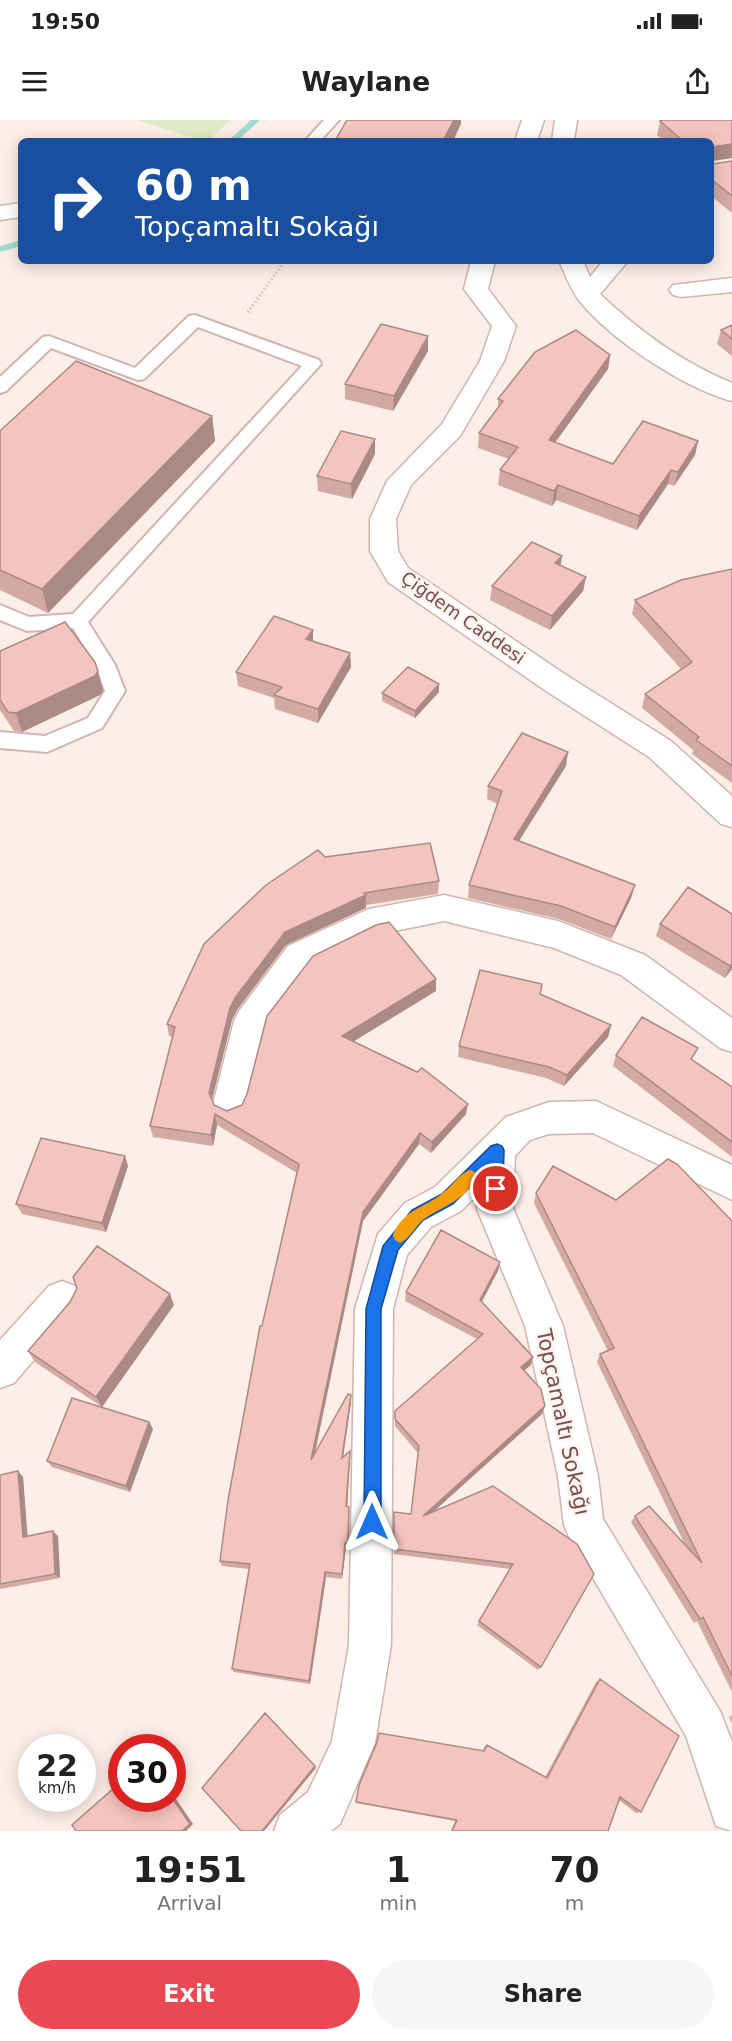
<!DOCTYPE html>
<html lang="en">
<head>
<meta charset="utf-8">
<style>
	body { margin:0; font-family:"DejaVu Sans",sans-serif; background:#f6f6f6; color:#222; height:100vh; display:flex; flex-direction:column; font-size:22px; white-space:nowrap }
	* { box-sizing:border-box; margin:0 }
	p { font-size:20px; color:#767676 }
	.icon { flex:none; width:33px; height:33px; fill:none; stroke:currentColor; stroke-width:2; stroke-linecap:round; stroke-linejoin:round }
	.map { position:relative; height:1711px; overflow:hidden }
	.sheet { display:flex; flex-direction:column; background:#fff; flex:1 }
	.sheet>* { flex:none }
	.banner { position:absolute; left:18px; top:18px; width:696px; height:126px; border-radius:9px; box-shadow:0 3px 15px #0003; background:#1a4fa0; color:#fff; overflow:hidden }
	.speed { position:absolute; left:18px; top:1614px; display:flex; gap:12px; font-size:30px; font-weight:700; text-align:center }
	.speed>* { display:grid; place-content:center; width:78px; height:78px; border-radius:50%; background:#fff; box-shadow:0 3px 15px #0003; line-height:1 }
	.speed small { font-size:15px; font-weight:400 }
	.speed .limit { border:9px solid #d22; background:#fff; color:#111 }
	.pin { position:absolute; display:grid; place-items:center; width:51px; height:51px; color:#fff; margin:-26px; border:3px solid #fff; border-radius:50%; box-shadow:0 2px 6px #0007 }
	.me { position:absolute; width:66px; margin:-33px; rotate:0deg; stroke-linejoin:round; filter:drop-shadow(0 0 4px #0008) }
	.turn { display:flex; align-items:center; gap:21px; height:126px; padding:0 18px; font-size:27px }
	.turn .icon { width:78px; height:78px; stroke-width:2.5 }
	.turn b { display:block; font-size:42px; line-height:51px }
	.eta { display:flex; justify-content:space-evenly; align-items:center; height:102px; text-align:center }
	.eta b { font-size:36px; font-weight:700; line-height:42px }
	.button { display:flex; gap:12px; margin-top:auto; padding:12px 18px }
	.button a { flex:1; height:69px; border-radius:36px; background:#ea4953; color:#fff; font-size:24px; font-weight:700; line-height:69px; text-align:center }
	.button a+a { background:#f6f6f6; color:#222 }
	.status { display:flex; justify-content:space-between; align-items:center; height:42px; padding:0 30px; background:#fff; direction:ltr }
	.status svg { height:16px; fill:currentColor }
	header { display:flex; justify-content:space-between; align-items:center; height:78px; padding:0 18px; background:#fff; font-size:27px; font-weight:700 }
	.map>svg:first-child { display:block }
	.green { fill:#e0ecc5 }
	.lines { fill:none; stroke-linecap:round; stroke-linejoin:round }
	.stream { fill:#a0dad3; fill-rule:evenodd }
	.service-casing { stroke:#d2b4af; stroke-width:4 }
	.minor-casing { stroke:#d2b4af; stroke-width:3 }
	.path { stroke:#d9a6a0; stroke-width:3; stroke-dasharray:1 3; stroke-linecap:butt }
	.service { fill:#fff; fill-rule:evenodd }
	.minor { fill:#fff; fill-rule:evenodd }
	.wall { fill:#d2a9a3 }
	.shaded-wall { fill:#ab8985 }
	.building { fill:#f4c4be; stroke:#ab8985; stroke-width:1.5 }
	.route { fill:#1a73e8; stroke:#114b97; stroke-width:1.5 }
	.slow { fill:#f59e0b }
	.labels { text-anchor:middle; stroke-width:5; stroke-linejoin:round; paint-order:stroke }
	.street-label { font-size:18px; fill:#784d4a; stroke:#fff4ef }
	.near-street-label { font-size:21px; fill:#784d4a; stroke:#fff4ef }
</style>
</head>
<body>
<div class="status"><b>19:50</b><svg viewBox="0 0 49 12"><path d="M0 12V9h3v3zM5 12V6h3v6zM10 12V3h3v9zM15 12V0h3v12zM26 1h20v11H26zM47 4h2v5h-2z"/></svg></div>
<header><svg class="icon" aria-label="menu" viewBox="0 0 24 24"><path d="M4 6h16M4 12h16M4 18h16"/></svg>Waylane<svg class="icon" aria-label="share" viewBox="0 0 24 24"><path d="M12 15V3M7 8l5-5 5 5M5 13v7h14v-7"/></svg></header>
<div class="map">
<svg width="732" height="1711" viewBox="0 0 732 1711">
	<rect width="100%" height="100%" fill="#fdeee7"/>
	<!-- green -->
	<path class="green" d="M137 0H230L208 21H204Z"/>
	<g class="lines">
		<!-- stream -->
		<path class="stream" d="M251 0H260L237 21H228Z
			M21 120V126L0 132V126Z"/>
		<!-- service casing -->
		<g class="service-casing">
			<path id="service" d="M324 0H339L320 21H305Z
				M195 195 319 240 321 244 88 502 115 545 125 571 102 608 47 632 0 628V612L45 616 88 598 105 571 96 546 73 508 27 511 0 500V485L29 497 73 494 302 246 198 207 144 259 138 260 51 228 6 271 0 273V257L43 217 49 216 135 248 189 196Z"/>
		</g>
		<!-- minor casing -->
		<g class="minor-casing">
			<path id="minor" d="M522 0H544L537 21H515Z
				M555 0H577L574 21H552Z
				M21 83V97L0 100V86Z
				M471 141H495L488 169 516 206 504 241 460 316 411 365 396 399 398 431 408 448 566 555 671 621 732 676V707L721 704 649 637 546 571 388 462 370 431V399L387 361 442 304 480 241 492 206 464 169Z
				M559 141H583L590 157 603 141H628L600 174C640 212 682 242 732 263V281C684 268 609 219 578 179 570 168 565 153 559 141Z
				M732 158V172L681 177 673 175 669 170 673 165Z
				M444 775 558 801 645 835 732 898V932L720 928 621 855 554 828 444 801 375 815 312 846 266 907 247 984 242 995 230 1000 218 995 213 984 234 901 239 891 288 826 369 789Z
				M596 981 732 1045V1080L593 1013 549 1014 530 1020 515 1036 513 1088 563 1206 598 1356 603 1399 720 1591 732 1622V1711L716 1706 686 1616 570 1419 564 1405 558 1356 525 1206 477 1089 478 1074 461 1091 431 1107 407 1135 393 1189 391 1525 375 1623 340 1704 331 1711H274L280 1695 308 1672 332 1621 349 1525 355 1189 378 1114 405 1083 435 1067 506 997 549 982Z
				M62 1161 75 1166 81 1179 75 1192 14 1263 0 1268V1220L49 1166Z"/>
		</g>
		<!-- path -->
		<path class="path" d="M248 192 285 141"/>
		<!-- service -->
		<use href="#service" class="service"/>
		<!-- minor -->
		<use href="#minor" class="minor"/>
	</g>
	<!-- wall -->
	<path class="wall" d="M662 0H732V38L712 41 713 44 732 41V93L711 76V21H664L657 15 660 1Z
		M732 205V236L717 224 721 210Z
		M428 216V231L393 291 345 279V264Z
		M610 235 608 249 555 322 613 344 698 321 695 335 674 366 668 364 637 410 556 380 552 386 498 365 500 350 509 339 478 328 479 313 498 289V279Z
		M212 296 215 321 48 493 0 470V311Z
		M375 319V334L352 379 318 371 317 356Z
		M562 436 560 445 586 457 583 471 550 510 490 480 492 466Z
		M732 449V663L692 634 693 630 642 588 645 574 681 549 632 494 635 480Z
		M313 521 350 533 351 547 318 603 275 589 274 578 238 566 236 552Z
		M0 531 103 571 100 575 22 612 14 611 0 590Z
		M439 572 415 598 382 581V573Z
		M566 646 519 721 635 765 631 778 611 819 559 799 468 778 469 765 498 684 487 679 488 666Z
		M325 737 439 761 438 774 366 785V788L286 825 237 890 232 900 212 980 214 985 227 991 242 985 436 871 353 921 466 994 431 1033 419 1024 363 1101 315 1334 351 1275V1282L343 1337 350 1331 347 1386 348 1428H346L342 1459 326 1457 310 1564 234 1552 232 1549 249 1449 222 1446 220 1441 262 1206 297 1053 217 1005 213 1026 153 1017 150 1006 173 917 169 916 167 904Z
		M732 794V849L725 858 656 816 660 804Z
		M611 905 608 917 564 966 546 958 458 937 459 926Z
		M616 935 693 940 732 967V1037L613 946Z
		M128 1046 106 1112 22 1094 16 1084Z
		M536 1073 616 1080 732 1101V1572L697 1501 694 1503 631 1402 635 1396 685 1425 597 1242 600 1234 608 1231 534 1083Z
		M500 1142 498 1151 482 1182 533 1237 531 1245 524 1250 545 1286 542 1294 433 1392 493 1366 541 1547 538 1550 477 1505 510 1449 394 1434V1397L411 1394 418 1333 395 1306V1291L477 1219 405 1181 406 1172Z
		M174 1185 102 1287 35 1242 28 1231Z
		M149 1302 153 1309 130 1372 52 1347 47 1341Z
		M18 1351 23 1357 27 1416H58L60 1458 0 1469V1355Z
		M600 1559 641 1692 636 1693 619 1680 608 1711H451L455 1701 356 1683 359 1665 483 1631 484 1627 487 1625 545 1657 596 1562Z
		M732 1595V1603L729 1597Z"/>
	<!-- shaded-wall -->
	<path class="shaded-wall" d="M454 0H461V4L453 21H443Z
		M732 24V38L711 41 712 27Z
		M428 216V231L393 291 394 276Z
		M610 235 608 249 547 334 549 320Z
		M212 296 215 321 48 493 42 469Z
		M375 319V334L352 379 351 364Z
		M698 321 695 335 674 366 678 352Z
		M671 350 668 364 637 410 639 396Z
		M558 365 556 380 552 386 554 371Z
		M562 436 560 450 555 443Z
		M586 457 583 471 550 510 552 496Z
		M313 510V524L306 519Z
		M350 533 351 547 318 603V589Z
		M98 551 103 571 100 575 22 612 16 593Z
		M439 564V572L415 598V591Z
		M568 632 566 646 512 732 514 719Z
		M635 765 631 778 611 819 615 807Z
		M366 775V788L286 825 237 890 232 900 211 983 209 973 230 888 235 878 285 812Z
		M732 844V849L725 858 730 846Z
		M436 859V871L343 928 342 916Z
		M611 905 608 917 564 966 567 955Z
		M468 984 466 994 431 1033 432 1022Z
		M215 994 217 1005 213 1026 211 1015Z
		M420 1013 419 1024 363 1101 312 1346 311 1340 363 1092Z
		M125 1036 128 1046 106 1112 102 1103Z
		M500 1142 498 1151 478 1188 480 1180Z
		M170 1174 174 1185 102 1287 96 1277Z
		M533 1237 531 1245 519 1255 521 1247Z
		M351 1275V1282L342 1344V1338Z
		M545 1286 542 1294 422 1402 423 1396Z
		M149 1302 153 1309 130 1372 126 1366Z
		M350 1331V1337L347 1392 346 1386Z
		M18 1351 23 1357 28 1421 23 1417Z
		M53 1411 58 1416 60 1458 55 1454Z
		M345 1423 346 1428 342 1459V1454Z
		M325 1452 326 1457 310 1564 309 1561Z
		M315 1646 316 1648 264 1711H262Z
		M172 1673 193 1704 186 1711H182L172 1678Z"/>
	<!-- building -->
	<path class="building" d="M347 0H454L443 21H335Z
		M662 0H732V24L712 27 713 44 732 41V76L711 59V21H683L660 1Z
		M381 204 428 216 394 276 345 264Z
		M732 205V219L721 210Z
		M576 210 610 235 549 320 613 344 643 301 698 321 678 352 671 350 639 396 558 365 554 371 500 350 518 327 479 313 503 281 498 279 535 232Z
		M76 241 212 296 42 469 0 450V311Z
		M341 311 375 319 351 364 317 356Z
		M532 422 562 436 555 443 586 457 552 496 492 466Z
		M732 449V646L696 620 699 617 645 574 692 542 635 480 681 460Z
		M274 496 313 510 306 519 350 533 318 589 274 575 282 567 236 552Z
		M65 502 95 542 98 551 95 556 16 593 8 592 0 580V531Z
		M408 547 439 564 415 591 382 573Z
		M522 613 568 632 514 719 635 765 615 807 561 786 469 765 502 671 488 666Z
		M430 723 439 761 364 773 366 775 285 812 235 878 230 888 209 973 214 985 227 991 242 985 247 974 267 896 313 836 376 805 389 802 436 859 342 916 417 952 422 948 468 984 432 1022 420 1013 363 1092 311 1340 348 1274 351 1275 342 1338 350 1331 346 1386 349 1387 348 1423H345L342 1454 325 1452 309 1561 232 1549 250 1444 220 1441 228 1380 260 1206H262L299 1044 215 994 211 1015 150 1006 175 907 167 904 204 824 266 765 318 730 325 737Z
		M688 767 732 794V844L730 846 660 804Z
		M480 850 542 864 540 874 611 905 567 955 549 947 459 926Z
		M642 897 698 928 691 939 732 967V1022L616 935Z
		M41 1018 125 1036 102 1103 16 1084Z
		M668 1039 677 1044 732 1101V1556L703 1497 700 1499 635 1396 649 1386 702 1443 600 1234 614 1228 536 1073 553 1046 616 1080Z
		M441 1110 500 1142 480 1180 533 1237 521 1247 541 1269 545 1286 423 1396 493 1366 577 1424 594 1454 541 1547 479 1501 513 1444 394 1429V1392L411 1394 419 1326 395 1299V1291L483 1214 406 1172Z
		M97 1126 170 1174 96 1277 28 1231 70 1182 77 1168 73 1157Z
		M72 1278 149 1302 126 1366 47 1341Z
		M18 1351 23 1417 53 1411 55 1454 0 1464V1355Z
		M600 1559 679 1616 641 1692 620 1677 608 1711H452L457 1700 356 1682 359 1665 377 1622 379 1613 484 1631 487 1625 547 1658Z
		M265 1593 315 1646 262 1711H241L202 1668Z
		M122 1661V1678H172L190 1704 182 1711H76L72 1705Z"/>
	<!-- route -->
	<path class="route" d="M497 1024 502 1026 504 1030 503 1069 501 1074 496 1076 490 1074 488 1069 489 1048 453 1084 423 1100 398 1130 381 1189V1402L378 1408 372 1411 367 1408 364 1402 366 1189 383 1126 412 1090 442 1074 491 1026Z"/>
	<!-- slow -->
	<path class="slow" d="M470 1050 475 1052 477 1057C467 1079 443 1086 424 1099 415 1106 411 1118 400 1123L395 1120 393 1115C404 1088 425 1089 444 1072 453 1065 459 1054 470 1050Z"/>
	<g class="labels">
		<!-- street labels -->
		<g class="street-label">
			<text transform="translate(463 498) rotate(35)" y="6">Çiğdem Caddesi</text>
		</g>
		<!-- near-street labels -->
		<g class="near-street-label">
			<text transform="translate(563 1302) rotate(78)" y="7">Topçamaltı Sokağı</text>
		</g>
	</g>
</svg>
<div class="speed"><div>22<small>km/h</small></div><div class="limit">30</div></div>
<div class="pin" style="left:496px;top:1069px;background:#d93025"><svg class="icon" aria-label="arrive" viewBox="0 0 24 24"><path d="M6 21V4h12l-3 4 3 4H6"/></svg></div>
<svg class="me" style="left:372px;top:1402px" viewBox="-20 -20 40 40"><path d="M0-17L14 15 0 8-14 15z" fill="#1a73e8" stroke="#fff" stroke-width="4"/></svg>
<div class="banner">
<div class="turn"><svg class="icon" aria-label="right" viewBox="0 0 24 24"><path d="M7 20v-9h11M14 6l5 5-5 5"/></svg><div><b>60 m</b>Topçamaltı Sokağı</div></div>
</div>
</div>
<section class="sheet">
<div class="eta">
<div><b>19:51</b><p>Arrival</p></div>
<div><b>1</b><p>min</p></div>
<div><b>70</b><p>m</p></div>
</div>
<div class="button"><a>Exit</a><a>Share</a></div>
</section>
</body>
</html>
